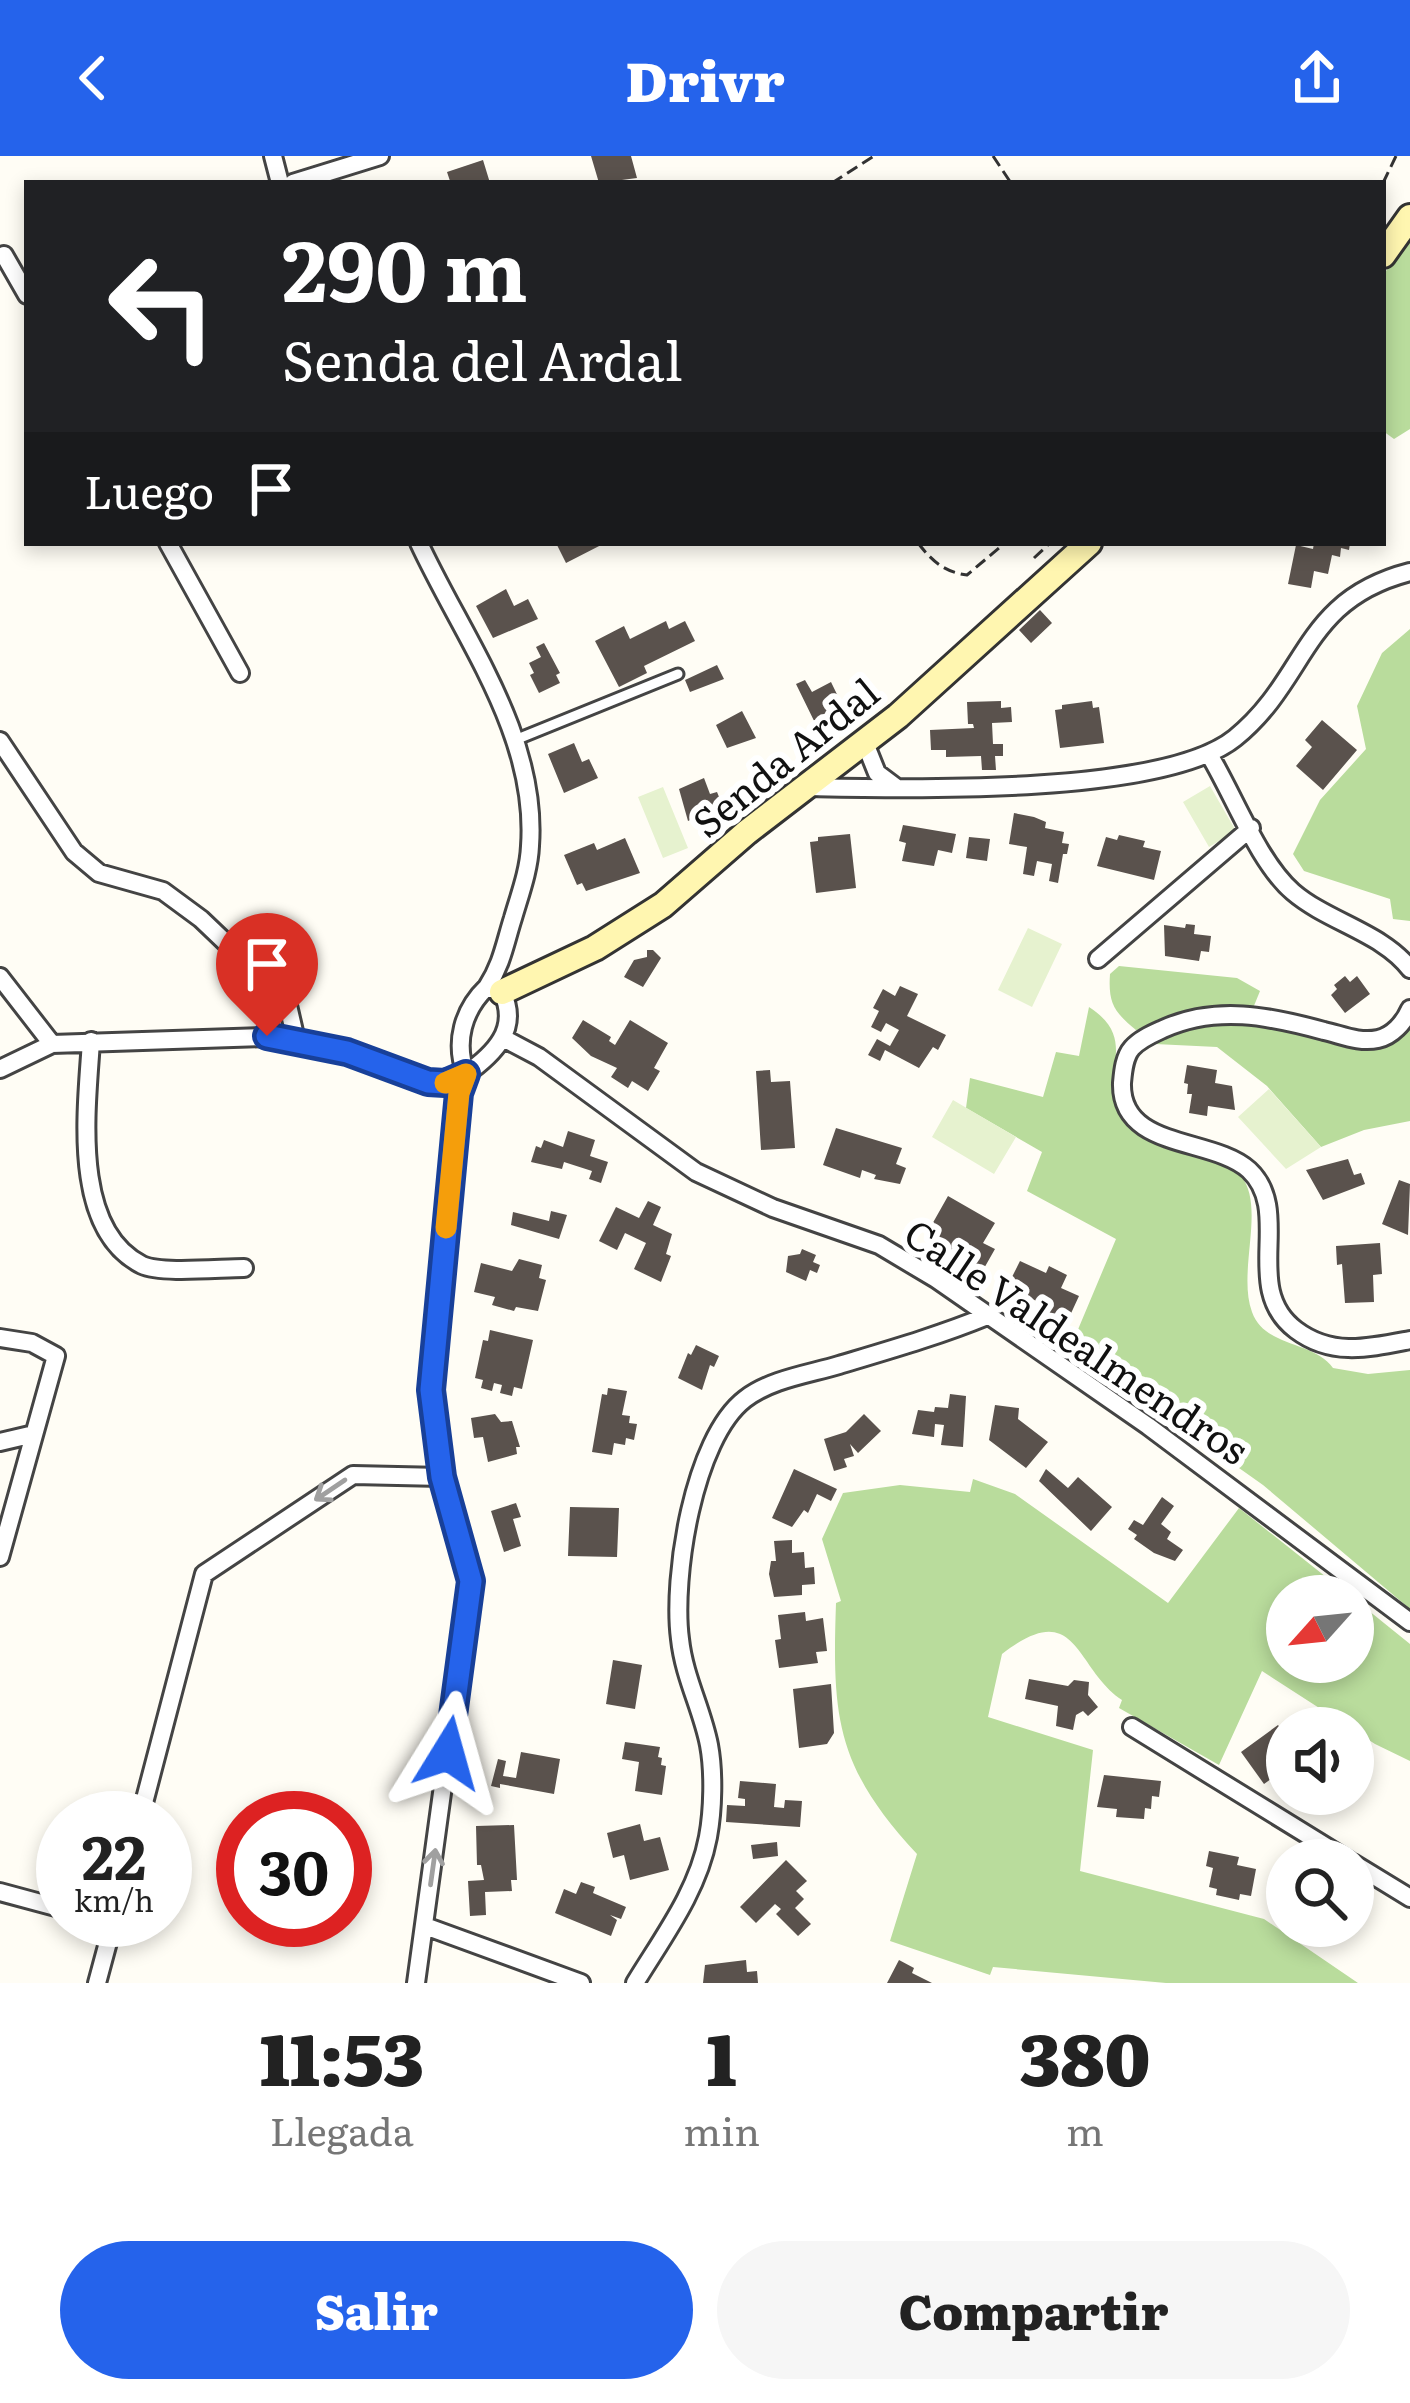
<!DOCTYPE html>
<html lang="es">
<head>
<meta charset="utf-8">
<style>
	body { margin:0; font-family:Literata,serif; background:#f6f6f6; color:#222; height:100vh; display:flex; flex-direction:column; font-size:45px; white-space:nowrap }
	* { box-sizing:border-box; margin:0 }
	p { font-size:39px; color:#767676 }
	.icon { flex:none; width:66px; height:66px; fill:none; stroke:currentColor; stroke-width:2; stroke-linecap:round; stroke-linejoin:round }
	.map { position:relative; height:1827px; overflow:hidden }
	.sheet { display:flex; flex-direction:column; background:#fff; flex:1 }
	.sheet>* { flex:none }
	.guide { position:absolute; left:24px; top:24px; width:1362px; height:366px; border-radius:0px; box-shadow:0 6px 18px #0003; background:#202124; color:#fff; overflow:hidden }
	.needle { width:78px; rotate:243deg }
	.controls { position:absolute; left:1266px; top:1419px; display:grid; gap:24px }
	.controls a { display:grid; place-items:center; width:108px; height:108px; border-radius:50%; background:#fff; box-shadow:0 6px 18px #0003; font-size:60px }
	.speed { position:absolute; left:36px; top:1635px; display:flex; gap:24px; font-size:60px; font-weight:700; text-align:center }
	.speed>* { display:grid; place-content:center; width:156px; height:156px; border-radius:50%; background:#fff; box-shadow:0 6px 18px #0003; line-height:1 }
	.speed small { font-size:30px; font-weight:400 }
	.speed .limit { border:18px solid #d22; background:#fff; color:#111 }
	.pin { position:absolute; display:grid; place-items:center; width:102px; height:102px; color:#fff; margin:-123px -51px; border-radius:50% 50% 50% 0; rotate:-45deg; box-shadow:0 0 12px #0007 }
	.pin .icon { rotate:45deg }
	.me { position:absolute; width:132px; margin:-66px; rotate:8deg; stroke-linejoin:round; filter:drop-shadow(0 0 9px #0008) }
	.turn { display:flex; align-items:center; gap:42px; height:252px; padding:0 60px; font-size:54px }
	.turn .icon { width:156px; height:156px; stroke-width:2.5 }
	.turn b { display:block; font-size:84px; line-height:102px }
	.then { display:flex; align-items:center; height:114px; padding:0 60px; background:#0003; gap:24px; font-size:45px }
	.eta { display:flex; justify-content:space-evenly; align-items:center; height:204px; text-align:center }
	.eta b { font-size:72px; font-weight:800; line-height:84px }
	.button { display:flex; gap:24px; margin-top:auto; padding:24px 60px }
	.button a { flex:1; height:138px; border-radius:72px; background:#2563eb; color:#fff; font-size:48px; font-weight:800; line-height:138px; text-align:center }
	.button a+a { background:#f6f6f6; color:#222 }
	header { display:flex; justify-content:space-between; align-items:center; height:156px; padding:0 60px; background:#2563eb; color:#fff; font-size:54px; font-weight:800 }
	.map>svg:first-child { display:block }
	.forest { fill:#b9dc9c }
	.pitch { fill:#e6f2cf }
	.building { fill:#5a524d }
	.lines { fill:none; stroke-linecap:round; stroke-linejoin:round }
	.service-casing { stroke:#444; stroke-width:15 }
	.minor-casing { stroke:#444; stroke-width:22 }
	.secondary-casing { stroke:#333; stroke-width:30 }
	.path { stroke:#333; stroke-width:3; stroke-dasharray:12 6; stroke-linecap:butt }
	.service { stroke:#fff; stroke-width:9 }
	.minor { stroke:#fff; stroke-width:16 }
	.secondary { stroke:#fff6b0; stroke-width:24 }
	.oneway { stroke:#a0a0a0 }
	.route-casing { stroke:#184099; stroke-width:30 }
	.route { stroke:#2563eb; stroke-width:21 }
	.slow { stroke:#f59e0b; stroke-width:21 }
	.labels { text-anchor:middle; stroke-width:12; stroke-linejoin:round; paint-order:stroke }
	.street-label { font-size:39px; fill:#111; stroke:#fff }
</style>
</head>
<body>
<header><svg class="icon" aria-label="back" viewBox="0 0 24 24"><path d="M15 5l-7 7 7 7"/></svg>Drivr<svg class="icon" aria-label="share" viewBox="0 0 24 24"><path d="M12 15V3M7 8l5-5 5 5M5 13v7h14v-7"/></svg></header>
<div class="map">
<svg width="1410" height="1827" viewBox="0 0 1410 1827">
	<rect width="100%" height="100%" fill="#fffdf5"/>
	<!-- forest -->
	<path class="forest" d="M1410 83V273L1394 283 1383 275V119Z
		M1410 473V765L1393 763 1390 743 1304 715 1293 698 1320 644 1366 593 1357 550 1382 497Z
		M1119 810 1237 822 1260 835 1247 867C1269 872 1292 874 1313 879 1353 890 1375 904 1410 872V965L1364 974 1321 991 1267 930 1217 891 1155 888 1150 872 1136 874C1114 856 1108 847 1110 818Z
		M1089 851C1143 886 1094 920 1124 966 1145 997 1217 991 1241 1020 1266 1051 1237 1115 1252 1156 1265 1192 1314 1185 1333 1212L1368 1218 1410 1214V1453L1263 1329 1150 1249 1155 1239 1145 1221 1108 1209 1100 1195 1074 1183 1116 1083 1027 1035 1042 996 966 952 970 922 1043 941 1056 896 1079 900Z
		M973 1323 1015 1338 1168 1447 1239 1352 1350 1440H1287V1506H1353V1442L1410 1488V1605L1375 1588 1262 1515 1219 1609 1119 1552 1122 1544C1074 1512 1078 1439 1002 1498L988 1561 1093 1594 1080 1715 1264 1763 1358 1827H1166L993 1811 990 1819 890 1785 917 1698C836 1611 832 1561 836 1447L841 1445 822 1383 843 1337 900 1329 970 1336Z"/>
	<!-- pitch -->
	<path class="pitch" d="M1210 630 1236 675 1209 691 1183 646Z
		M663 631 688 692 663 702 638 641Z
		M1028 772 1062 788 1032 851 998 834Z
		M1269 933 1321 991 1286 1013 1238 961Z
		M953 944 1016 981 994 1018 932 981Z"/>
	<!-- building -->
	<path class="building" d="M591 0H631L637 22 599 27Z
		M483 4 490 27 450 25 447 16Z
		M556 387H605L566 407Z
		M1314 387H1350L1349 394 1341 392 1340 401 1332 399 1328 418 1314 415 1311 432 1288 428 1296 389 1313 393Z
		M506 433 514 450 528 443 538 463 493 482 476 450Z
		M1040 454 1052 467 1031 487 1019 474Z
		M666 465 669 473 685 465 695 485 644 510 647 517 619 531 595 485 624 470 630 483Z
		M544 487 560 517 556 519 560 527 539 537 530 519 534 517 529 507 541 501 536 491Z
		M717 509 724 523 690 536 685 524Z
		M805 524 812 536 831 526 848 561 819 575 796 528Z
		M1001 545V552L1011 551 1012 566 992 567 993 588H1003V600H995L996 614H982L981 600 946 601V594H931L930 574 974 572 973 568H968L967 546Z
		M1092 545 1093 552 1099 551 1104 587 1060 592 1055 554 1062 553V549Z
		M742 555 756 582 727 592 716 569Z
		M1322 564 1357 594 1323 634 1296 610 1312 591 1305 584Z
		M574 587 582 606 589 603 598 622 564 637 548 598Z
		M704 622 710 638 717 636 726 658 710 665 708 660 701 663 699 660 688 665 679 633Z
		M1014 657 1034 661 1046 666 1045 672 1064 676 1062 687 1069 688 1067 698H1063L1058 727 1049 725 1052 708 1037 705 1034 720 1023 718 1027 691 1009 688Z
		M903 669 956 678 952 697 938 694 934 710 902 705 906 687 899 685Z
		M850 678 856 732 816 737 810 686 818 685V681Z
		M1119 679 1145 685 1143 691 1161 695 1154 724 1097 710 1106 681 1117 684Z
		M969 681 990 683 987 705 966 702Z
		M625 682 640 717 586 735 582 727 577 729 564 699 594 687 597 694Z
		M1186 768 1195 769 1194 778 1211 780 1209 796 1201 795 1199 805 1165 800 1164 769 1185 772Z
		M647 794H653L661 802 643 831 624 821 634 804 647 801Z
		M1345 820 1350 826 1357 820 1370 838 1345 857 1331 839 1337 833 1334 829Z
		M900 830 918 838 907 860 946 879 938 894 933 891 919 912 885 894 880 905 868 899 877 883 890 890 899 874 886 867 881 876 871 871 879 855 873 852 883 833 895 840Z
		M583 864 611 881 609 885 615 889 630 864 668 887 654 912 660 915 648 935 632 925 628 932 611 921 617 912 591 900 572 882Z
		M1187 909 1217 914 1215 927 1232 930 1235 954 1208 950 1207 960 1189 957 1192 938H1187L1188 928 1184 927Z
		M770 914 771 926 790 925 795 992 761 994 756 915Z
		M836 972 902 992 896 1008 906 1012 900 1028 874 1023 876 1019 862 1014 860 1022 823 1009Z
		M568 975 595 984 590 1000 608 1006 601 1027 589 1023 592 1015 564 1006 562 1013 531 1006 536 990 541 992 544 984 563 991Z
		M1348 1003 1354 1019 1361 1017 1365 1028 1323 1044 1306 1014Z
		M1399 1024 1410 1028 1408 1079 1382 1068Z
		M948 1040 995 1067 983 1087 995 1093 974 1130 953 1118 963 1101 926 1079Z
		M648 1045 661 1051 653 1069 672 1078 666 1098 671 1100 661 1126 634 1113 646 1087 625 1077 617 1094 599 1085 616 1051 639 1062Z
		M551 1055 567 1059 559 1083 511 1069 513 1056 549 1065Z
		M1380 1087 1382 1118 1373 1119 1374 1146 1345 1147 1342 1108 1337 1109 1336 1090Z
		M802 1093 816 1099 813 1106 820 1109 817 1117 810 1114 806 1125 786 1116 788 1100 800 1098Z
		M519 1103 542 1109 539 1122 546 1124 538 1155 516 1151 514 1155 492 1149 495 1141 474 1136 481 1107 512 1115Z
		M1020 1105 1046 1117 1049 1110 1067 1119 1061 1132 1079 1140 1067 1166 1049 1158 1051 1152 1007 1131Z
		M490 1174 533 1184 522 1233 514 1231 512 1240 500 1237 502 1229 494 1227 492 1235 481 1232 483 1224 475 1222 483 1184 488 1185Z
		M696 1189 719 1200 714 1211 710 1209 702 1234 678 1222 688 1197 691 1199Z
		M608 1232 627 1235 622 1259 630 1260 629 1267 637 1268 634 1284 626 1282 625 1289 614 1287 612 1299 592 1296 602 1238 607 1239Z
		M950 1238 966 1240 963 1291 941 1289 944 1269 935 1268 934 1281 912 1278 918 1254 934 1256 935 1251 948 1252Z
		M995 1249 1019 1252 1018 1263 1048 1286 1026 1312 989 1284Z
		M495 1258 501 1266 512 1265 520 1291H516L517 1298 488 1306 483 1281 474 1282 471 1262Z
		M864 1258 881 1275 858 1297 850 1288 854 1300 844 1303 847 1311 834 1315 824 1283 846 1276Z
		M794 1313 837 1333 831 1345 817 1338 808 1357 804 1354 792 1371 772 1362Z
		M1046 1313 1068 1332 1078 1321 1112 1351 1091 1375 1039 1325Z
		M1162 1341 1174 1350 1161 1368 1171 1376 1167 1383 1183 1394 1175 1405 1154 1397 1134 1383 1137 1379 1128 1373 1134 1364 1143 1369Z
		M516 1347 521 1361 513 1363 521 1390 504 1396 491 1355Z
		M570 1351 619 1352 617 1401 568 1400Z
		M792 1384V1397L804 1396 805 1412 814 1411 815 1428 802 1429V1439L774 1441 769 1418 771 1405H776L774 1385Z
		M805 1456 806 1465 823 1462 827 1495 816 1496 818 1507 779 1512 775 1484 781 1483 778 1459Z
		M613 1504 642 1509 635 1553 606 1548Z
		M1029 1523 1068 1530 1074 1524 1089 1526 1088 1539 1098 1551 1088 1560 1083 1555 1076 1559 1073 1574 1056 1570 1058 1550 1025 1543Z
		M831 1528 834 1577 827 1588 799 1592 793 1533Z
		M1278 1569 1287 1581V1631L1278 1618 1264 1628 1241 1596Z
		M625 1586 660 1591 658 1601 662 1602 661 1609 666 1610 662 1639 635 1635 639 1606 622 1603Z
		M521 1596 560 1603 554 1638 500 1628V1632L491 1630 498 1603 506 1605 503 1620 516 1622Z
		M1104 1619 1161 1625 1159 1641 1152 1640 1151 1653 1145 1652 1144 1663 1116 1661 1117 1653 1097 1651Z
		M740 1625 776 1628 774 1651 784 1652 785 1644 802 1645 800 1671 726 1666 727 1649 745 1650V1643L738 1642Z
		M640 1668 644 1685 660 1681 669 1714 630 1724 624 1699 613 1702 607 1677Z
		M514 1669 517 1724H511L512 1735 485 1736 486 1759 470 1760 468 1725 484 1724 481 1709H477L476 1670Z
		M777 1686 778 1700 753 1703 751 1689Z
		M1209 1695 1239 1701 1237 1709 1256 1713 1251 1740 1240 1738 1239 1744 1216 1739 1217 1733 1209 1731 1213 1712 1206 1710Z
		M786 1704 807 1725 796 1735 804 1743 795 1752 811 1768 798 1780 776 1758 781 1753 775 1748 756 1767 740 1751Z
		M581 1726 595 1731 593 1737 626 1751 621 1763 610 1759 617 1764 611 1780 555 1757 564 1733 576 1738Z
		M1289 1770H1345L1342 1784Z
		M746 1804 747 1816 757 1815 758 1827H703L705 1809Z
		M899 1804 914 1812 912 1817 932 1827H887Z"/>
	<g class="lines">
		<!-- service casing -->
		<g class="service-casing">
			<path id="service" d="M515 584 678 518"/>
		</g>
		<!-- minor casing -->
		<g class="minor-casing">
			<path id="minor" d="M273 0 280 27
				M293 27 380 0
				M4 99 27 139
				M168 387 240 517
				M419 387C463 482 538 579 530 690 529 714 520 738 513 762 505 787 502 808 487 831
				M0 585 74 696 99 717 163 735 201 763 287 845 296 884
				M865 587 877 617 897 632
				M1210 600C1234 640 1259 707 1293 736 1328 766 1383 777 1410 813
				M810 631C906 633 1163 640 1235 582 1309 522 1301 444 1410 416
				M1098 803 1251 672
				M0 821 52 888
				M487 831 502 836C520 873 494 898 466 918 454 886 463 854 487 831Z
				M1410 853C1404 867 1392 880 1378 883 1359 887 1342 879 1324 875 1269 860 1216 849 1163 873 1152 878 1140 883 1132 892 1124 901 1123 916 1122 927 1120 994 1213 981 1249 1014 1294 1056 1240 1132 1296 1174 1332 1201 1369 1192 1410 1184
				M503 882 539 901 696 1016 773 1052 879 1089 936 1123 1148 1270 1410 1466
				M91 885C87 951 70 1073 142 1109 161 1118 220 1112 244 1112
				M0 913 52 888 267 881 347 895 428 926 445 927 466 918
				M0 1182 32 1187 56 1200 0 1401
				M0 1286 34 1278
				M1132 1571 1348 1704
				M140 1662 204 1418 353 1319 442 1321
				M1353 1707 1410 1742
				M0 1736 63 1753
				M425 1770 581 1827
				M97 1827 114 1764
				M416 1827 471 1425 442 1321 431 1234 459 937 466 918
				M635 1827C663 1781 698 1735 708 1681 713 1654 714 1616 709 1589 702 1553 684 1521 680 1483 672 1422 693 1283 745 1243 771 1223 809 1218 839 1209 889 1194 938 1180 987 1160"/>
		</g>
		<!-- secondary casing -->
		<g class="secondary-casing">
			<path id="secondary" d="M1383 99 1410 61
				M502 836 595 792 663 749 747 676 898 560 1089 387"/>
		</g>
		<!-- path -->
		<path class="path" d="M993 0 1011 27
			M832 27 874 0
			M1383 27 1396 0
			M918 387C932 405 944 416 967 419L1005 387
			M1034 402 1050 387"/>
		<!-- service -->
		<use href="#service" class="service"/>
		<!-- minor -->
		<use href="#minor" class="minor"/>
		<!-- secondary -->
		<use href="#secondary" class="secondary"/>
	</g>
	<!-- one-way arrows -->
	<defs><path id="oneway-shaft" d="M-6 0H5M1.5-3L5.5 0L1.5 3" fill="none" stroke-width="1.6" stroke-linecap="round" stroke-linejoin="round" transform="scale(3)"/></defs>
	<g class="oneway">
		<use href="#oneway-shaft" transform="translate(330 1334) rotate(146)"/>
		<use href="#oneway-shaft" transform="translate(433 1711) rotate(-82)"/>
	</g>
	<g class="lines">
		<!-- route casing -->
		<g class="route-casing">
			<path id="route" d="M267 880 347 896 428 926 445 927 466 918 459 937 431 1234 442 1321 471 1425 448 1597"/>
		</g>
		<!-- route -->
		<use href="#route" class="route"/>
		<!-- slow -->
		<path class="slow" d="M445 927 466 918 459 937 446 1072"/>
	</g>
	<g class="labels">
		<!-- street labels -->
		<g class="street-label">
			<text transform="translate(786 602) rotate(-39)" y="14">Senda Ardal</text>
			<text transform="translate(1076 1186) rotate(34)" y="14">Calle Valdealmendros</text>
		</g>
	</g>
</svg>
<div class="controls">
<a><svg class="needle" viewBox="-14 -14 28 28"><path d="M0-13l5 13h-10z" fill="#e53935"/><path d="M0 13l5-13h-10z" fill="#767676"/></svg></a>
<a><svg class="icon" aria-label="sound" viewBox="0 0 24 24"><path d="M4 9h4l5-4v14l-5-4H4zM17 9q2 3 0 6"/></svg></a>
<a><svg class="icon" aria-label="search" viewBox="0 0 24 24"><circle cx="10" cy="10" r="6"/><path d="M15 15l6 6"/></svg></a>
</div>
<div class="speed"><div>22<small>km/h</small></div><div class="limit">30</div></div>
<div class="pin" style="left:267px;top:880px;background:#d93025"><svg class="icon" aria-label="arrive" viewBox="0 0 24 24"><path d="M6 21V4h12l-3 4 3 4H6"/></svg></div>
<svg class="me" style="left:448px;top:1597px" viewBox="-20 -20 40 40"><path d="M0-17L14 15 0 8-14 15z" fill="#2563eb" stroke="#fff" stroke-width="4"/></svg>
<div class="guide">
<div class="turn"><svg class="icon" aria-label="left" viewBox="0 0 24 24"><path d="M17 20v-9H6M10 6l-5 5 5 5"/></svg><div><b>290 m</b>Senda del Ardal</div></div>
<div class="then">Luego<svg class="icon" aria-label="arrive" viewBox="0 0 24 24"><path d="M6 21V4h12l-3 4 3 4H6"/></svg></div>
</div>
</div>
<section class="sheet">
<div class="eta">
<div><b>11:53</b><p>Llegada</p></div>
<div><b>1</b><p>min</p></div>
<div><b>380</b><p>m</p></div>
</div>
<div class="button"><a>Salir</a><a>Compartir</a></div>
</section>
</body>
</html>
